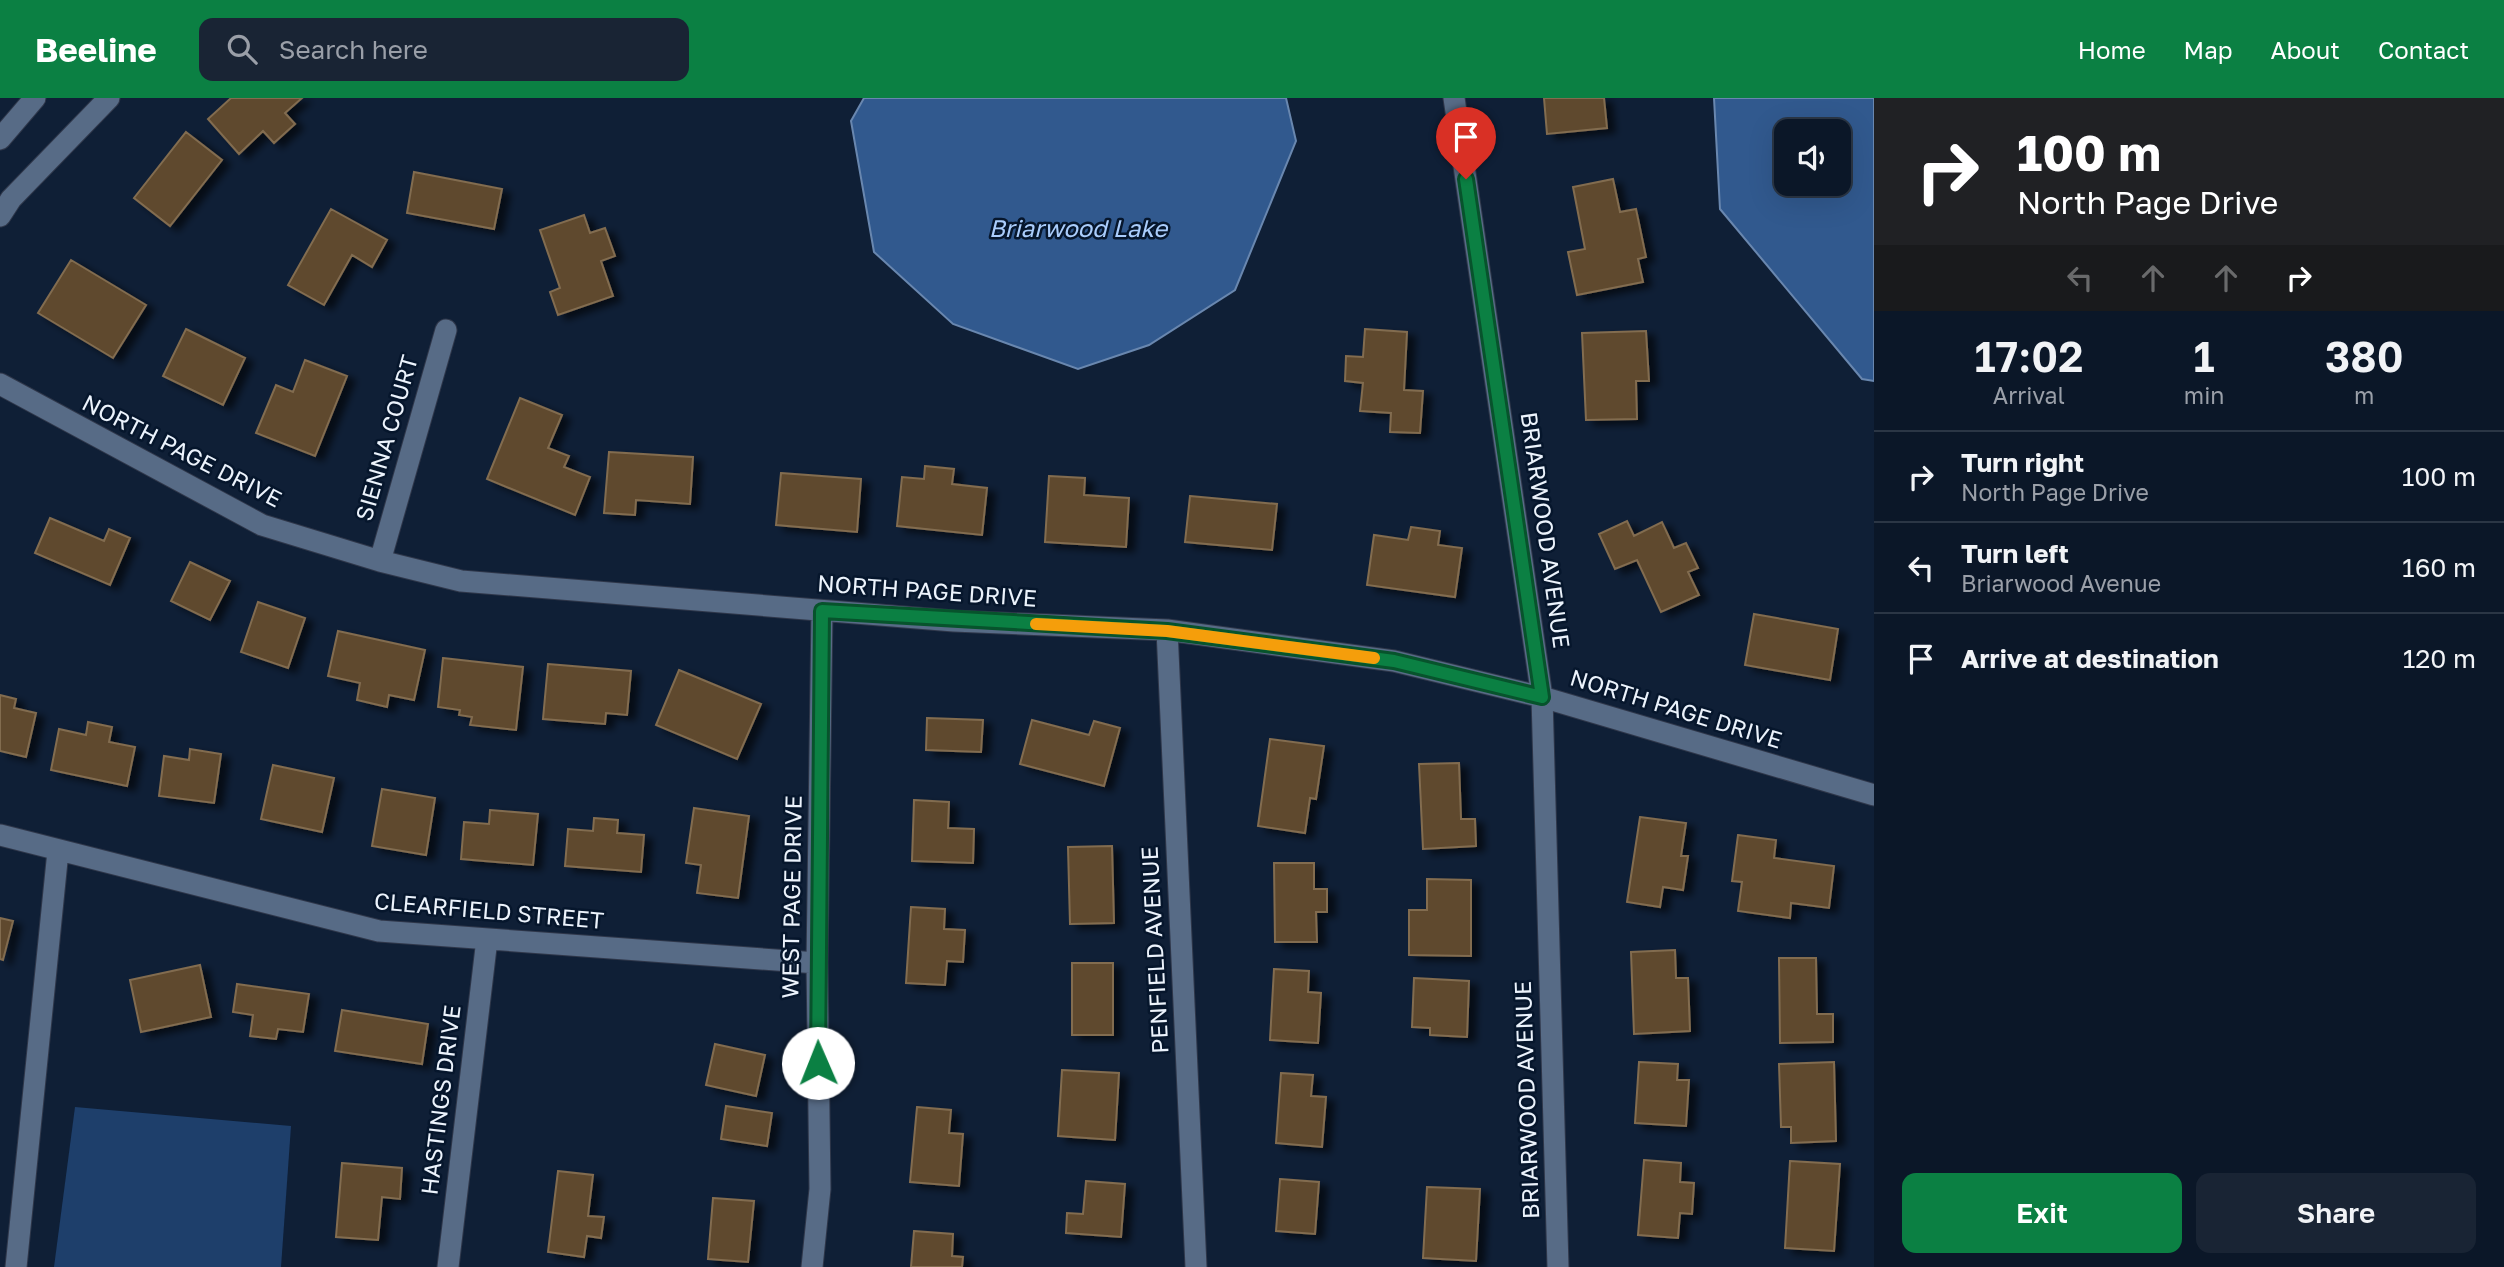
<!DOCTYPE html>
<html lang="en">
<head>
<meta charset="utf-8">
<style>
	body { margin:0; font-family:"Golos Text",sans-serif; background:#192434; color:#f1f3f6; height:100vh; display:flex; flex-direction:column; font-size:26px; white-space:nowrap }
	* { box-sizing:border-box; margin:0 }
	p { font-size:23px; color:#9a9fa8 }
	.icon { flex:none; width:38px; height:38px; fill:none; stroke:currentColor; stroke-width:2; stroke-linecap:round; stroke-linejoin:round }
	.map { position:relative; flex:1; overflow:hidden }
	.drawer { display:flex; flex-direction:column; background:#0b1728; width:630px }
	.drawer>* { flex:none }
	.hud { background:#202124; color:#fff; overflow:hidden }
	.fabs { position:absolute; left:1774px; top:21px; display:grid; gap:14px }
	.fabs a { display:grid; place-items:center; width:77px; height:77px; border-radius:14px; background:#0b1728; box-shadow:0 7px 28px #0002,0 0 0 2px #2b3645; font-size:35px }
	.pin { position:absolute; display:grid; place-items:center; width:60px; height:60px; color:#fff; margin:-72px -30px; border-radius:50% 50% 50% 0; rotate:-45deg; box-shadow:0 0 7px #0007 }
	.pin .icon { rotate:45deg }
	.me { position:absolute; width:77px; margin:-38px; rotate:359deg; stroke-linejoin:round; filter:drop-shadow(0 0 5px #0008) }
	.turn { display:flex; align-items:center; gap:24px; height:147px; padding:0 28px; font-size:32px }
	.turn .icon { width:91px; height:91px; stroke-width:2.5 }
	.turn b { display:block; font-size:49px; line-height:60px }
	.lanes { display:flex; align-items:center; height:66px; padding:0 28px; background:#0003; justify-content:center; gap:35px; direction:ltr }
	.lanes .off { opacity:.35 }
	.eta { display:flex; justify-content:space-evenly; align-items:center; height:119px; text-align:center }
	.eta b { font-size:42px; font-weight:600; line-height:49px }
	.button { display:flex; gap:14px; margin-top:auto; padding:14px 28px }
	.button a { flex:1; height:80px; border-radius:14px; background:#0b8043; color:#fff; font-size:28px; font-weight:600; line-height:80px; text-align:center }
	.button a+a { background:#192434; color:#f1f3f6 }
	ul { padding:0; list-style:none }
	li { display:flex; align-items:center; gap:21px; height:91px; padding:0 28px; border-top:2px solid #2b3645 }
	li div { flex:1 }
	li b { display:block; font-size:26px }
	li em { font-style:normal }
	header { display:flex; align-items:center; gap:42px; box-sizing:border-box; height:98px; padding:0 35px; background:#0b8043; color:#fff }
	header strong { font-size:33px }
	nav { display:flex; gap:38px; margin-inline-start:auto; font-size:24px }
	.search { width:490px; height:63px; background:#192434; display:flex; align-items:center; gap:18px; box-sizing:border-box; padding:0 24px; border-radius:14px; color:#9a9fa8; font-size:26px }
	main { display:flex; flex:1; min-height:0 }
	.map>svg:first-child { display:block }
	.green { fill:#1e3f6b }
	.water { fill:#31598e; stroke:#6987af; stroke-width:2; fill-rule:evenodd }
	.building { fill:#5e492e; stroke:#826c50; stroke-width:2; filter:url(#shadow) }
	.lines { fill:none; stroke-linecap:round; stroke-linejoin:round }
	.street-casing { stroke:#2f374a; stroke-width:23 }
	.secondary-casing { stroke:#2f374a; stroke-width:23 }
	.street { stroke:#576b86; stroke-width:21 }
	.secondary { stroke:#576b86; stroke-width:21 }
	.route-casing { stroke:#07532c; stroke-width:18 }
	.route { stroke:#0b8043; stroke-width:12 }
	.slow { stroke:#f59e0b; stroke-width:12 }
	.labels { text-anchor:middle; stroke-width:5; stroke-linejoin:round; paint-order:stroke }
	.street-label { font-size:23px; fill:#ecf3fc; stroke:#06162c }
	.water-label { font-size:24px; font-style:italic; fill:#aacdfc; stroke:#06162c }
</style>
</head>
<body>
<header>
<strong>Beeline</strong>
<div class="search"><svg class="icon" aria-label="search" viewBox="0 0 24 24"><circle cx="10" cy="10" r="6"/><path d="M15 15l6 6"/></svg>Search here</div>
<nav><a>Home</a><a>Map</a><a>About</a><a>Contact</a></nav>
</header>
<main>
<div class="map">
<svg width="1874" height="1169" viewBox="0 0 1874 1169">
	<defs>
		<filter id="shadow"><feDropShadow dx="8" dy="4.5" stdDeviation="3.5" flood-color="#0009"/></filter>
	</defs>
	<rect width="100%" height="100%" fill="#0f1f36"/>
	<!-- green -->
	<path class="green" d="M75 1009 291 1028 281 1169H54Z"/>
	<!-- water -->
	<path class="water" d="M864 0H1286L1296 43 1235 192 1149 247 1078 271 953 226 874 154 851 23Z
		M1714 0H1874V283L1862 281 1720 111ZM1839 33V86H1787V33Z"/>
	<!-- building -->
	<path class="building" d="M231 0H302L285 15 295 26 274 45 263 33 239 56 208 21Z
		M1544 0H1604L1607 30 1547 36Z
		M186 34 222 62 170 128 134 100Z
		M414 74 502 91 494 131 407 115Z
		M1613 81 1620 114 1636 111 1646 159 1638 161 1643 184 1577 197 1568 154 1585 151 1573 89Z
		M331 111 387 142 372 169 352 157 324 207 288 187Z
		M584 117 590 135 605 130 615 158 601 163 613 198 558 217 550 194 560 190 540 132Z
		M71 162 146 207 113 260 38 215Z
		M186 231 245 260 223 307 163 278Z
		M1365 231 1407 234 1404 292 1423 293 1420 335 1390 334 1391 315 1360 313 1363 285 1345 283 1346 258 1363 259Z
		M1646 233 1649 283H1636L1637 321 1586 322 1582 235Z
		M305 262 347 278 315 358 256 335 276 287 293 294Z
		M520 300 562 317 548 350 569 358 564 369 590 379 575 417 487 381Z
		M609 354 693 359 690 406 636 402 635 417 604 415Z
		M925 368 954 371 952 386 987 390 982 437 897 428 902 379 924 381Z
		M781 375 861 381 857 434 776 427Z
		M1049 378 1085 380 1084 397 1129 400 1126 449 1045 444Z
		M1190 398 1277 406 1272 452 1185 444Z
		M50 420 104 443 109 431 130 440 110 487 35 455Z
		M1627 423 1634 438 1662 424 1674 450 1686 445 1698 470 1688 474 1699 497 1661 514 1637 462 1615 471 1599 436Z
		M1411 429 1440 433 1438 447 1462 450 1455 499 1367 487 1374 437 1408 442Z
		M190 464 230 483 210 522 171 503Z
		M258 504 305 520 288 570 241 554Z
		M1754 516 1838 531 1830 582 1745 567Z
		M338 533 425 552 414 602 389 597 387 609 357 602 360 585 328 578Z
		M443 560 523 569 516 632 470 627 472 619 459 617 460 612 438 609Z
		M548 566 631 573 627 617 606 615 605 626 543 621Z
		M679 572 761 606 737 661 656 627Z
		M0 597 16 601 14 610 36 615 26 659 0 653Z
		M927 620 983 622 981 654 926 652Z
		M1032 622 1089 637 1094 623 1120 630 1104 688 1020 666Z
		M88 624 112 629 109 644 135 649 127 688 51 672 59 631 86 637Z
		M1270 641 1324 648 1316 701 1310 700 1305 735 1258 728Z
		M190 651 221 656 214 705 159 698 164 658 189 662Z
		M1459 665 1461 721H1475L1476 748 1423 751 1419 666Z
		M273 667 334 680 322 734 261 721Z
		M382 691 435 700 426 757 372 748Z
		M914 702 949 704 948 730 974 731 973 765 912 763Z
		M694 710 749 718 738 800 697 795 701 767 686 765Z
		M490 712 538 716 533 767 461 761 464 724 489 726Z
		M1640 719 1686 725 1681 758H1688L1683 792 1663 789 1660 809 1627 804Z
		M594 720 618 722 617 735 644 737 641 774 565 768 568 731 593 733Z
		M1738 737 1776 742 1774 760 1834 768 1829 810 1791 805 1790 820 1738 813 1742 784 1732 783Z
		M1112 748 1114 825 1070 826 1068 749Z
		M1274 765H1314V791H1327V814H1316L1317 844H1275Z
		M1427 781 1471 782V858L1409 857V812H1427Z
		M911 809 945 811 944 831 965 832 963 864 947 863 945 887 906 885Z
		M0 820 13 823 3 862 0 861Z
		M1675 852 1676 880H1688L1690 933 1634 936 1631 854Z
		M1779 860H1816L1817 916H1833V944L1780 945Z
		M1072 865H1113V937H1072Z
		M200 867 211 919 141 934 130 882Z
		M1274 871 1309 873 1308 894 1321 895 1318 945 1270 942Z
		M1414 880 1469 883 1467 939 1430 937V930L1412 929Z
		M237 886 309 896 303 934 278 931 276 941 250 938 253 917 233 914Z
		M342 912 428 926 422 966 335 953Z
		M715 946 765 957 756 998 706 987Z
		M1639 964 1678 966 1677 982H1689L1686 1028 1635 1025Z
		M1834 964 1836 1043 1791 1045V1029H1781L1779 966Z
		M1062 972 1119 975 1115 1042 1058 1038Z
		M1281 975 1313 977 1311 998 1326 999 1322 1049 1276 1045Z
		M726 1008 772 1015 767 1048 721 1041Z
		M917 1009 951 1012 949 1035 963 1036 959 1088 910 1084Z
		M1644 1062 1681 1065 1680 1084 1694 1085 1692 1116 1680 1115 1678 1140 1638 1137Z
		M1790 1063 1840 1066 1834 1153 1785 1150Z
		M342 1065 402 1070 400 1101 382 1099 378 1142 336 1139Z
		M558 1073 593 1077 588 1118 604 1119 601 1140 587 1138 584 1159 548 1154Z
		M1280 1081 1319 1084 1315 1136 1276 1133Z
		M1086 1083 1125 1086 1121 1139 1066 1135 1067 1115 1083 1116Z
		M1427 1089 1480 1091 1476 1163 1423 1160Z
		M713 1100 754 1103 748 1164 708 1161Z
		M914 1133 953 1136 952 1158 963 1159 962 1169H911Z"/>
	<g class="lines">
		<!-- street casing -->
		<g class="street-casing">
			<path id="street" d="M1454 0 1542 599 1558 1169
				M0 286 262 427 380 463 461 483 954 523 1167 532 1394 563 1542 599 1874 697
				M380 463 446 232
				M1167 532 1196 1169
				M0 737 379 833 817 865
				M16 1169 58 753
				M448 1169 487 841
				M812 1169 820 1091 817 865 822 513"/>
		</g>
		<!-- secondary casing -->
		<g class="secondary-casing">
			<path id="secondary" d="M0 41 35 0
				M0 118 11 101 109 0"/>
		</g>
		<!-- street -->
		<use href="#street" class="street"/>
		<!-- secondary -->
		<use href="#secondary" class="secondary"/>
	</g>
	<g class="lines">
		<!-- route casing -->
		<g class="route-casing">
			<path id="route" d="M818 965 822 513 1167 533 1394 563 1542 599 1466 81"/>
		</g>
		<!-- route -->
		<use href="#route" class="route"/>
		<!-- slow -->
		<path class="slow" d="M1036 526 1167 533 1374 560"/>
	</g>
	<g class="labels">
		<!-- street labels -->
		<g class="street-label">
			<text transform="translate(387 340) rotate(-74)" y="8">SIENNA COURT</text>
			<text transform="translate(182 353) rotate(27)" y="8">NORTH PAGE DRIVE</text>
			<text transform="translate(1545 432) rotate(82)" y="8">BRIARWOOD AVENUE</text>
			<text transform="translate(927 493) rotate(4)" y="8">NORTH PAGE DRIVE</text>
			<text transform="translate(1676 611) rotate(17)" y="8">NORTH PAGE DRIVE</text>
			<text transform="translate(792 799) rotate(-89)" y="8">WEST PAGE DRIVE</text>
			<text transform="translate(489 813) rotate(5)" y="8">CLEARFIELD STREET</text>
			<text transform="translate(1155 852) rotate(-93)" y="8">PENFIELD AVENUE</text>
			<text transform="translate(441 1002) rotate(-83)" y="8">HASTINGS DRIVE</text>
			<text transform="translate(1527 1002) rotate(-92)" y="8">BRIARWOOD AVENUE</text>
		</g>
		<!-- water labels -->
		<g class="water-label">
			<text x="1078" y="139">Briarwood Lake</text>
		</g>
	</g>
</svg>
<div class="fabs">
<a><svg class="icon" aria-label="sound" viewBox="0 0 24 24"><path d="M4 9h4l5-4v14l-5-4H4zM17 9q2 3 0 6"/></svg></a>
</div>
<div class="pin" style="left:1466px;top:81px;background:#d93025"><svg class="icon" aria-label="arrive" viewBox="0 0 24 24"><path d="M6 21V4h12l-3 4 3 4H6"/></svg></div>
<svg class="me" style="left:818px;top:965px" viewBox="-20 -20 40 40"><circle r="19" fill="#fff"/><path d="M0-13L10 11 0 6-10 11z" fill="#0b8043"/></svg>
</div>
<section class="drawer">
<div class="hud">
<div class="turn"><svg class="icon" aria-label="right" viewBox="0 0 24 24"><path d="M7 20v-9h11M14 6l5 5-5 5"/></svg><div><b>100 m</b>North Page Drive</div></div>
<div class="lanes"><svg class="icon off" aria-label="left" viewBox="0 0 24 24"><path d="M17 20v-9H6M10 6l-5 5 5 5"/></svg><svg class="icon off" aria-label="ahead" viewBox="0 0 24 24"><path d="M12 20V5M6 11l6-6 6 6"/></svg><svg class="icon off" aria-label="ahead" viewBox="0 0 24 24"><path d="M12 20V5M6 11l6-6 6 6"/></svg><svg class="icon" aria-label="right" viewBox="0 0 24 24"><path d="M7 20v-9h11M14 6l5 5-5 5"/></svg></div>
</div>
<div class="eta">
<div><b>17:02</b><p>Arrival</p></div>
<div><b>1</b><p>min</p></div>
<div><b>380</b><p>m</p></div>
</div>
<ul>
<li><svg class="icon" aria-label="right" viewBox="0 0 24 24"><path d="M7 20v-9h11M14 6l5 5-5 5"/></svg><div><b>Turn right</b><p>North Page Drive</p></div><em>100 m</em></li>
<li><svg class="icon" aria-label="left" viewBox="0 0 24 24"><path d="M17 20v-9H6M10 6l-5 5 5 5"/></svg><div><b>Turn left</b><p>Briarwood Avenue</p></div><em>160 m</em></li>
<li><svg class="icon" aria-label="arrive" viewBox="0 0 24 24"><path d="M6 21V4h12l-3 4 3 4H6"/></svg><div><b>Arrive at destination</b></div><em>120 m</em></li>
</ul>
<div class="button"><a>Exit</a><a>Share</a></div>
</section>
</main>
</body>
</html>
